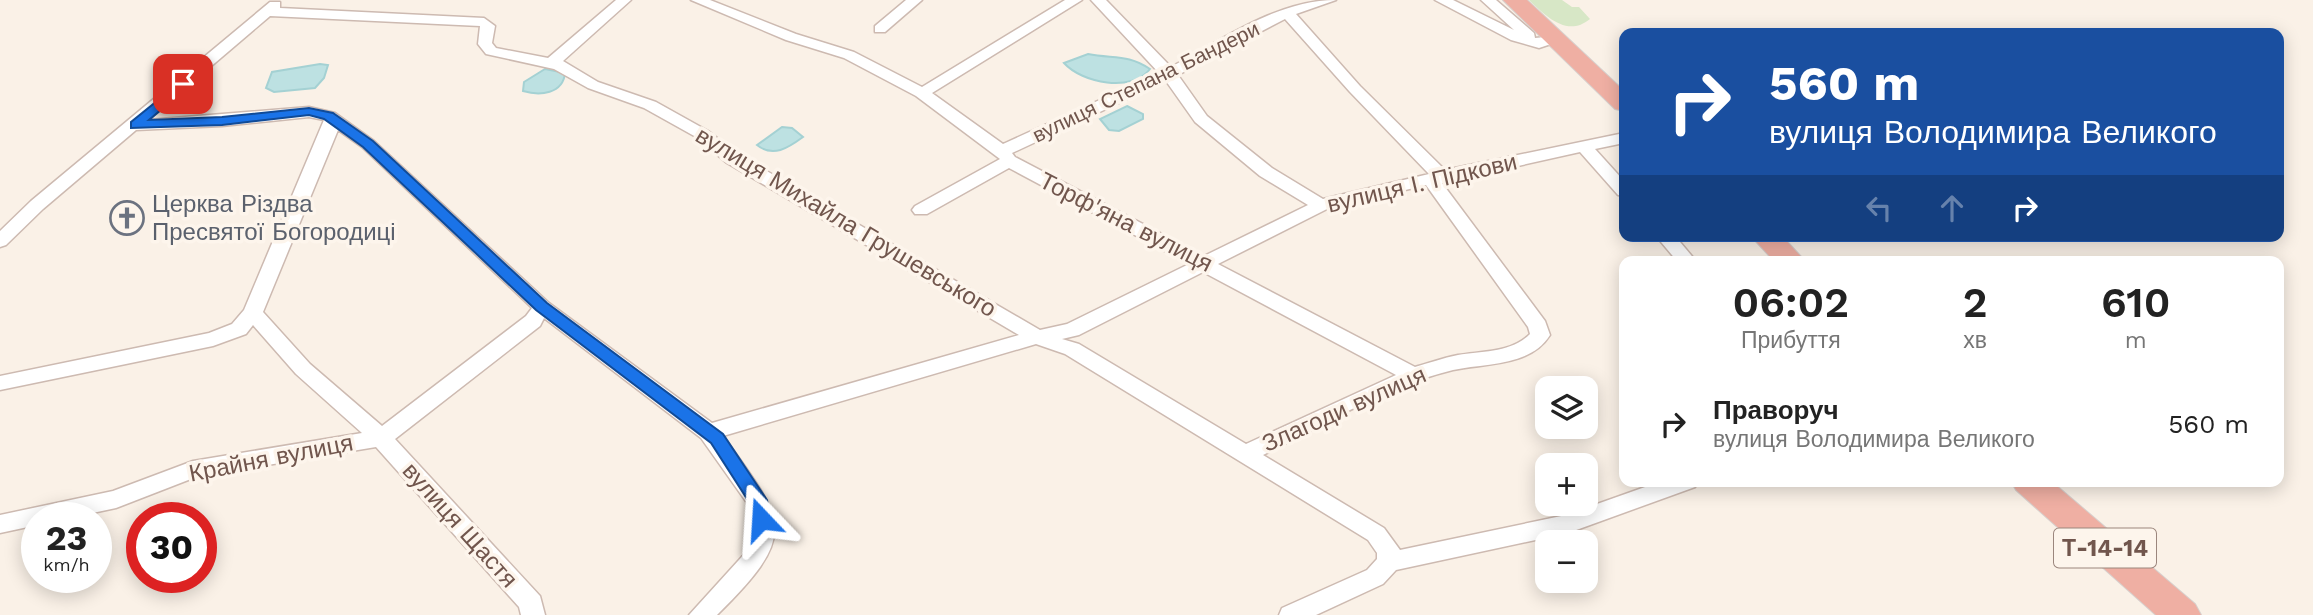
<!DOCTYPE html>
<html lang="uk">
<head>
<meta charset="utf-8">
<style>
	body { margin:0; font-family:"Work Sans",sans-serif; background:#f2f2f2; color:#222; height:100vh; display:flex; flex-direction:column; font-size:26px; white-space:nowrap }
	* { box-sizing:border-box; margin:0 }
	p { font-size:23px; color:#767676 }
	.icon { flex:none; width:38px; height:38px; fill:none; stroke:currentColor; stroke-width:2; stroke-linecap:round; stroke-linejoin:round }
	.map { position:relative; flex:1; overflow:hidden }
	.details { position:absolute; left:1619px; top:256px; width:665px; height:231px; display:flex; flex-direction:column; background:#fff; border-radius:14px; box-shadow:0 4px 18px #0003 }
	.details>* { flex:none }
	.top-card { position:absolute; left:1619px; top:28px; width:665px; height:214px; border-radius:14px; box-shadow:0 4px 18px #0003; background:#1a4fa0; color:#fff; overflow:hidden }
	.fabs { position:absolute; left:1535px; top:376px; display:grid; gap:14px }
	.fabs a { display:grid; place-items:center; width:63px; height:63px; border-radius:14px; background:#fff; box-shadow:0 4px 18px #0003; font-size:35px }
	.speed { position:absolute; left:21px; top:502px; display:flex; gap:14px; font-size:35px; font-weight:700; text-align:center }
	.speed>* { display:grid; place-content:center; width:91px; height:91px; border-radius:50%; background:#fff; box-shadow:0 4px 18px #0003; line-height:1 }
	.speed small { font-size:18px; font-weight:400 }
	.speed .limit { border:10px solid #d22; background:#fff; color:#111 }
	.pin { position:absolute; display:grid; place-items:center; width:60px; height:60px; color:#fff; margin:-30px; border-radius:14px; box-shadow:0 4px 10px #0006 }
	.me { position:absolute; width:77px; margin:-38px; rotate:340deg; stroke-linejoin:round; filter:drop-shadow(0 0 5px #0008) }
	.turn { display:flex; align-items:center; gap:24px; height:147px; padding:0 35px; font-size:32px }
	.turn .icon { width:91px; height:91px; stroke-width:2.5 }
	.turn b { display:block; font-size:49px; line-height:60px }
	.lanes { display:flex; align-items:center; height:66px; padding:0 35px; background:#0003; justify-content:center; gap:35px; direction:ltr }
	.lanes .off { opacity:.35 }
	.eta { display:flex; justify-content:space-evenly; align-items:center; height:119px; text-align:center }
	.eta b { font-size:42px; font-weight:600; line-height:49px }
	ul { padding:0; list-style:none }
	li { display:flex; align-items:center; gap:21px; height:98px; padding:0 35px }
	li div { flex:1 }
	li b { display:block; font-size:26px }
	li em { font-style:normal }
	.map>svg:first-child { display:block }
	.green { fill:#d7e7c6 }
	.water { fill:#bde1e2; stroke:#a4d1d3; stroke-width:2 }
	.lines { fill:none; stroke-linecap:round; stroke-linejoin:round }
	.minor-casing { stroke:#cdbab1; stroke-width:3 }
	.highway-casing { stroke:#d7d0cd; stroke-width:2 }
	.minor { fill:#fff; fill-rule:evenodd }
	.highway { fill:#efafa3; fill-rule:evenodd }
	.route { fill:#1a73e8; stroke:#114b97; stroke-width:2 }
	.labels { text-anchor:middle; stroke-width:7; stroke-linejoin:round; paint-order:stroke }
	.far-street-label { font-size:21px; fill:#71564d; stroke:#fdf5ec }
	.shield { fill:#fdf5ec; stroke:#9b867d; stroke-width:2 }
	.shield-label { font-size:23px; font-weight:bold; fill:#71564d }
	.street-label { font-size:24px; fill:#71564d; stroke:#fdf5ec }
	.worship-label { font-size:24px; fill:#5b616d; stroke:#fdf5ec; text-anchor:start }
</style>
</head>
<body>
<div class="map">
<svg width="2313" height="615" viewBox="0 0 2313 615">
	<rect width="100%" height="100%" fill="#faf1e7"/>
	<!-- green -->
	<path class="green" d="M1529 0H1562L1572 7H1579L1590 19C1567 38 1546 16 1529 0Z"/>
	<!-- water -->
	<path class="water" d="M1088 54C1114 59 1128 54 1150 69 1132 93 1082 83 1064 63Z
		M320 64 328 65 324 78 315 88 274 92 266 88 272 72Z
		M545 69 565 73C563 94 540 96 523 91L524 82Z
		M1127 106 1143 114V119L1119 131 1109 130 1100 119Z
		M782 127 792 128 803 137C788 148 773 158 757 145Z"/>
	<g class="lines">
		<!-- minor casing -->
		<g class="minor-casing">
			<path id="minor" d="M616 0H631L563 61 598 82 656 102 708 131 739 155 1040 330 1067 324 1189 264 1009 168 927 214H915L912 210 915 206 1000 159 916 96 844 58 786 40 691 0H710L796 34 854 52 922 87 1065 0H1082L932 93 1003 144 1159 73 1091 0H1106L1171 67C1222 40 1277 0 1336 0L1296 14 1360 86 1445 170 1624 133V143L1595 149 1624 181V196L1618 195 1580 152 1442 183 1545 321 1550 335C1530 367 1485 363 1453 370 1386 386 1324 425 1263 455L1384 528 1400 550 1566 515 1662 481H1698L1695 487 1568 533 1396 570 1383 584 1316 615H1279L1282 608 1367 570 1377 559V553L1368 540 1065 354 1036 344 723 436C786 523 799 534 717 615H689L748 550 752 537 747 503 701 438 544 318 540 326 395 439 540 596 545 615H521L519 607 376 447 196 477 116 508 69 518H37V525L0 533V515L113 491 193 461 362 433 296 374 253 325 246 334 213 346 0 390V376L209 333 232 324 244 310 324 120 309 117 222 126 136 130 43 209 6 245 0 247V231L31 201 270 2H280V8L484 18 495 26 492 43 496 48 548 58ZM270 16 480 26 478 44 486 54 554 69 588 88 644 108 696 137 727 163 1019 335 712 423 549 303 374 141 335 113 309 107 148 120ZM1285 19 1350 92 1429 174 1323 199 1272 168 1207 116 1178 75ZM1166 81 1195 122 1260 176 1308 205 1204 256 1015 157 1012 153ZM338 130 362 147 532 308 526 316 382 426 310 364 263 312ZM1426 185 1528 327 1530 334C1511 353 1482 351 1458 355 1443 358 1429 363 1415 367L1218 264 1327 209ZM1203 272 1396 375 1246 444 1079 344 1062 339 1079 335Z
				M906 0H922L885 32H875V26Z
				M1435 0H1453L1514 30 1481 0H1496L1534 33 1535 38 1556 36 1563 40 1539 48 1511 40Z
				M1656 236H1675L1696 261H1677Z"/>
		</g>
		<!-- highway casing -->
		<g class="highway-casing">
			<path id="highway" d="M1503 0H1527L1624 91V111L1615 109Z
				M1751 236H1782L1805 261H1774Z
				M2011 481H2051L2195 604 2201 615H2156L2016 490Z"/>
		</g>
		<!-- minor -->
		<use href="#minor" class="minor"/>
		<!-- highway -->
		<use href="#highway" class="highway"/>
	</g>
	<!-- route -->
	<path class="route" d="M183 80 190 84 188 87 149 120 222 117 309 108 333 113 373 141 547 303 723 434 767 500 770 519 768 524H754L749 502 711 443 536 310 363 147 324 119 309 115 222 125 131 128V122Z"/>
	<!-- icons -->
	<defs>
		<g id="church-ring" transform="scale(1.75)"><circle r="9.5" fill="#fdf5ec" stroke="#6b7280" stroke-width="1.5"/><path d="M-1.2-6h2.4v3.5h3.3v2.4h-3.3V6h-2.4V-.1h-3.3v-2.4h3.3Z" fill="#6b7280"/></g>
	</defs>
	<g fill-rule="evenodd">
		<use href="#church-ring" x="127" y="218"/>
	</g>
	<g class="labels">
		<!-- far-street labels -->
		<g class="far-street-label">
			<text transform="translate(1146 82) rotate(-26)" y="7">вулиця Степана Бандери</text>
		</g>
		<!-- shield labels -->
		<rect class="shield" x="2054" y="528.5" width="102" height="39" rx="5"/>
		<g class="shield-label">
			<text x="2105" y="556">Т-14-14</text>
		</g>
		<!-- street labels -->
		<g class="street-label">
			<text transform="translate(1422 183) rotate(-13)" y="8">вулиця І. Підкови</text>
			<text transform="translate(846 222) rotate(31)" y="8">вулиця Михайла Грушевського</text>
			<text transform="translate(1126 222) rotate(27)" y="8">Торф'яна вулиця</text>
			<text transform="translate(1344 409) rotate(-24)" y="8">Злагоди вулиця</text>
			<text transform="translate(271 458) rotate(-11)" y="8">Крайня вулиця</text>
			<text transform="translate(460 525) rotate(48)" y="8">вулиця Щастя</text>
		</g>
		<!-- worship labels -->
		<g class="worship-label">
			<text x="152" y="212">Церква Різдва<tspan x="152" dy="28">Пресвятої Богородиці</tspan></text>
		</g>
	</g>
</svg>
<div class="fabs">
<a><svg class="icon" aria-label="layers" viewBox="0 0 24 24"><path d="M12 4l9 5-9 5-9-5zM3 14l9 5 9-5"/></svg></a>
<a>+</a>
<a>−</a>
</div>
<div class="speed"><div>23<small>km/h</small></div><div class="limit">30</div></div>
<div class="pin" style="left:183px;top:84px;background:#d93025"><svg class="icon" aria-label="arrive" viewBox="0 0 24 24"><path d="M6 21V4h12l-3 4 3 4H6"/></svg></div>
<svg class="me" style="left:761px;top:519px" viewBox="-20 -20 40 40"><path d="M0-17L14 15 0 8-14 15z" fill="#1a73e8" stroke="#fff" stroke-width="4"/></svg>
<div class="top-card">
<div class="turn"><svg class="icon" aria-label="right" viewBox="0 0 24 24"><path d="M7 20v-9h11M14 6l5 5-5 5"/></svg><div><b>560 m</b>вулиця Володимира Великого</div></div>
<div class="lanes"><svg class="icon off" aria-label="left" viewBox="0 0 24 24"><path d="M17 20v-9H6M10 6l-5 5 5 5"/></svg><svg class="icon off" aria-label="ahead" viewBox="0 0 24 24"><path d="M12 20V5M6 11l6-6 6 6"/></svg><svg class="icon" aria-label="right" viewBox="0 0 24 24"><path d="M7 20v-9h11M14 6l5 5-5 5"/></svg></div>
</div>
<section class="details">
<div class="eta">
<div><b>06:02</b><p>Прибуття</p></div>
<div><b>2</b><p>хв</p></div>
<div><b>610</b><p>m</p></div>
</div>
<ul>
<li><svg class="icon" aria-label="right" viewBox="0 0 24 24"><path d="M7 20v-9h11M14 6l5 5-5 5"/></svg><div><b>Праворуч</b><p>вулиця Володимира Великого</p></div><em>560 m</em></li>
</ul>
</section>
</div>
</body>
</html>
